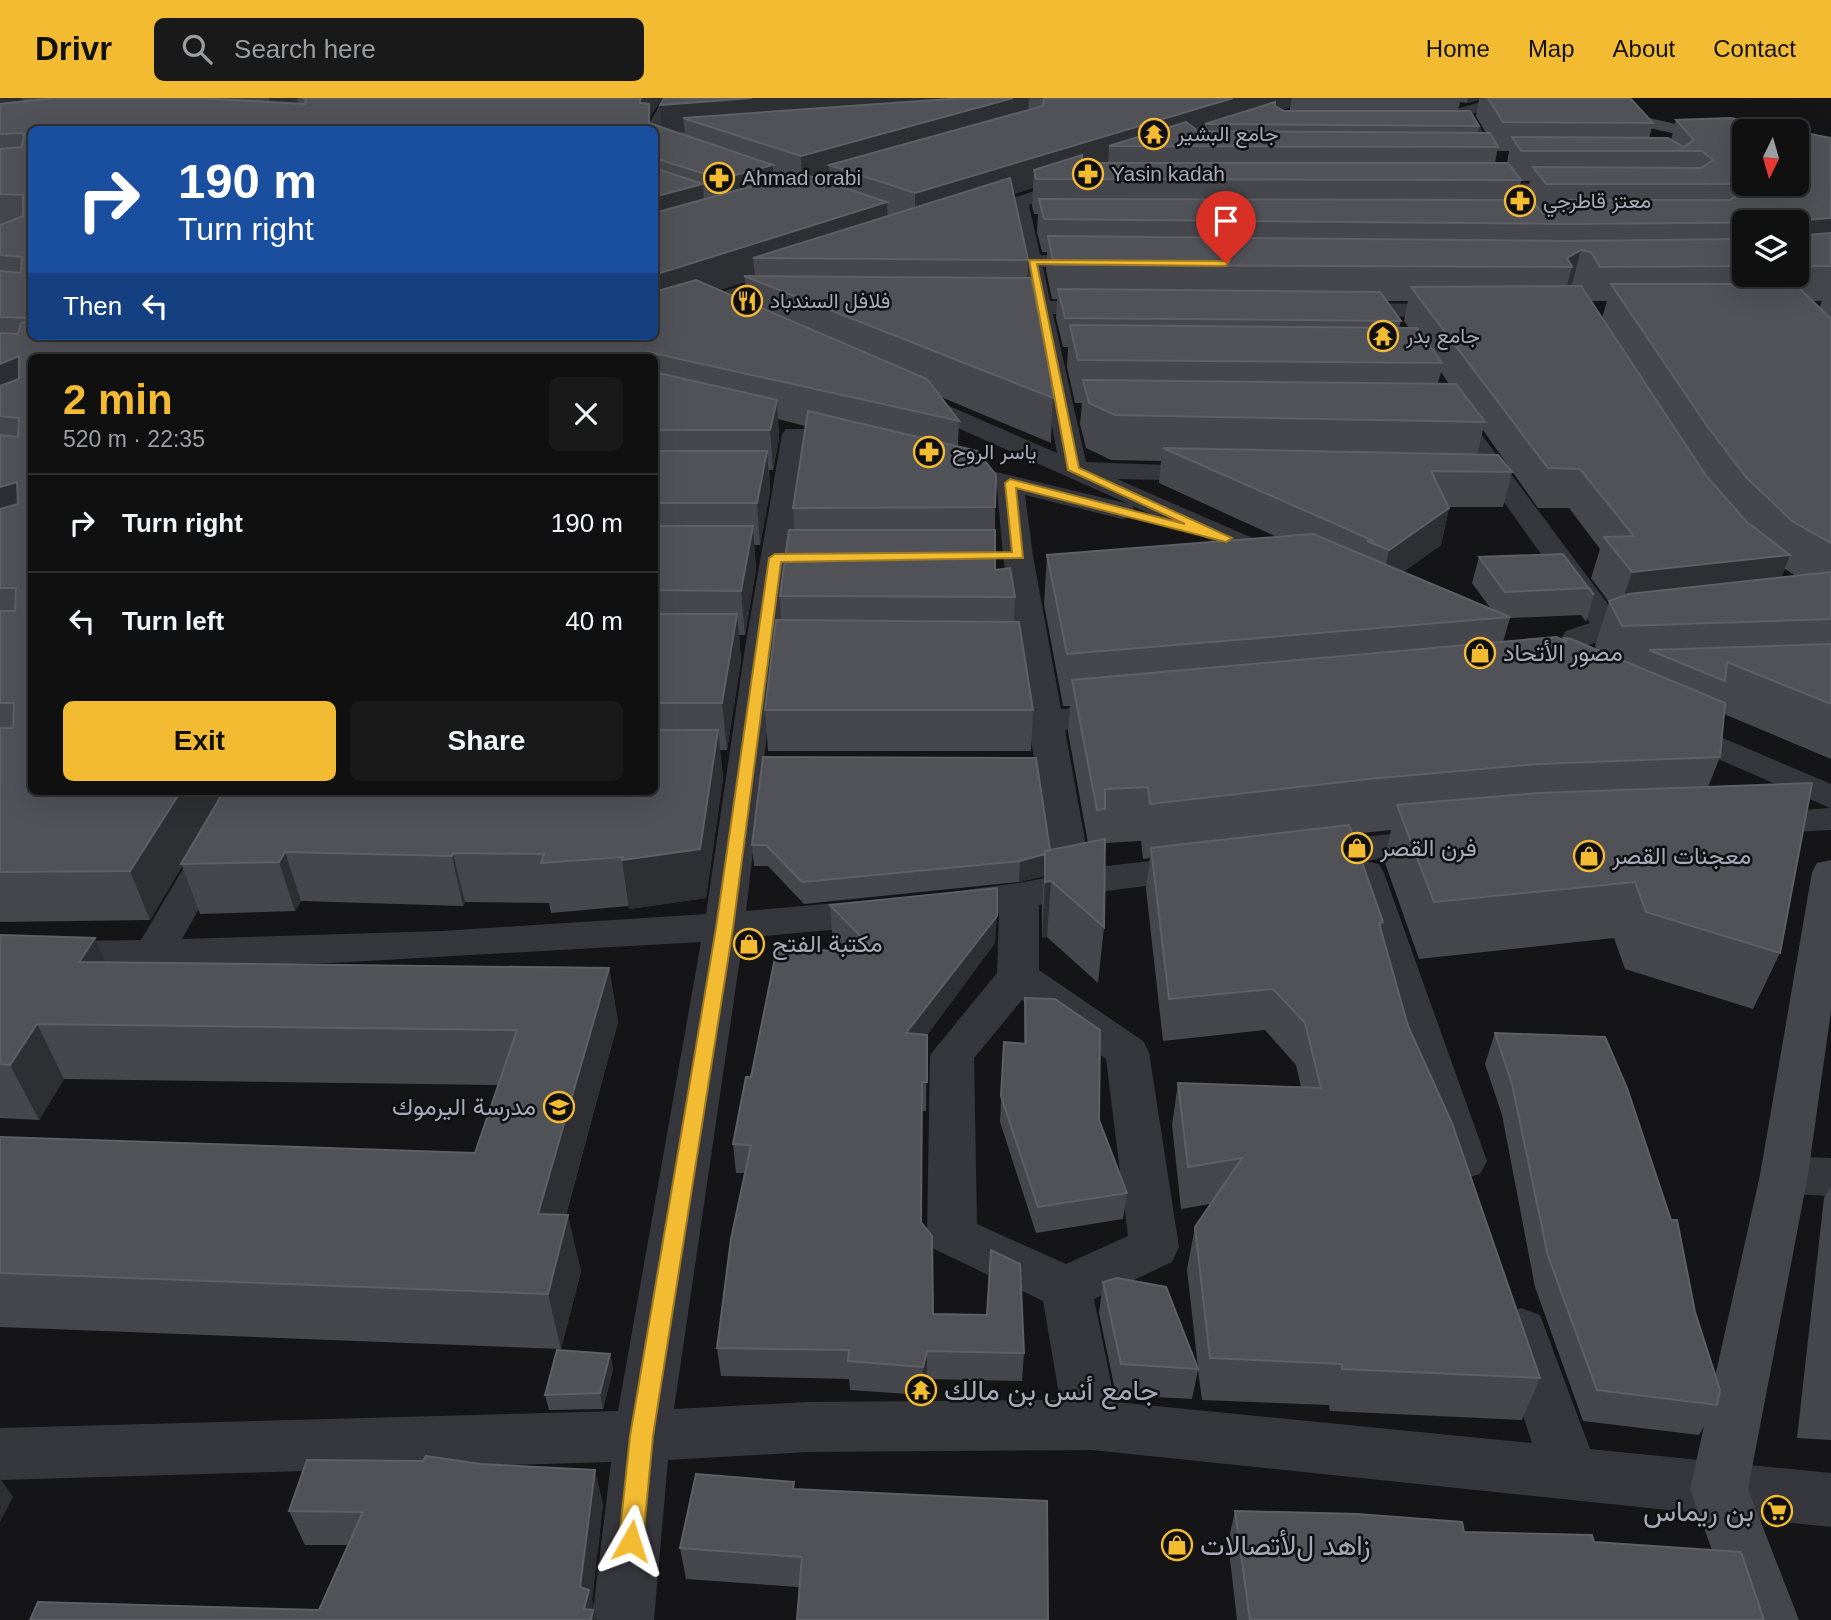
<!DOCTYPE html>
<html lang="en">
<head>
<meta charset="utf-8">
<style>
	body { margin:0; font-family:Arial,Vazirmatn,sans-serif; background:#19191a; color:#f1f3f6; height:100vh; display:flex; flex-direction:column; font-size:26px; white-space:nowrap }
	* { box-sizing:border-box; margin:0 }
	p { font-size:23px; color:#9c9d9f }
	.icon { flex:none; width:38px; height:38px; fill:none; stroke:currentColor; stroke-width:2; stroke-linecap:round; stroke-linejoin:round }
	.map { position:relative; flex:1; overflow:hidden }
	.side { position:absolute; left:28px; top:256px; width:630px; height:441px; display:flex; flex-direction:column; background:#101011; border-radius:10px; box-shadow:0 7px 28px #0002,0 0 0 2px #303031 }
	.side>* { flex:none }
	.guide { position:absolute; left:28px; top:28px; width:630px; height:214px; border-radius:10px; box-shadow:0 7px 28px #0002,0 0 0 2px #303031; background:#1a4fa0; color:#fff; overflow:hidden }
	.needle { width:46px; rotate:185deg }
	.tools { position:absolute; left:1732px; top:21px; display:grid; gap:14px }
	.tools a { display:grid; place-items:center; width:77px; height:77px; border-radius:10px; background:#101011; box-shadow:0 7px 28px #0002,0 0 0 2px #303031; font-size:35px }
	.pin { position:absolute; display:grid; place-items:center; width:60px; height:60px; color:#fff; margin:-72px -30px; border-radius:50% 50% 50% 0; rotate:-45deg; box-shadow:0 0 7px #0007 }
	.pin .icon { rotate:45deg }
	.me { position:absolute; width:77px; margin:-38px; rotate:6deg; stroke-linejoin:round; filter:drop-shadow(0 0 5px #0008) }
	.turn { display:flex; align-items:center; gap:24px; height:147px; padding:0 35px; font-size:32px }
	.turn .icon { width:91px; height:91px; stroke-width:2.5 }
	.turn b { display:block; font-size:49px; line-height:60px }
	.then { display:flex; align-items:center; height:66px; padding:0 35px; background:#0003; gap:14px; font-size:26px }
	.round { display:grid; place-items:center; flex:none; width:74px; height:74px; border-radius:10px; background:#19191a }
	.summary { display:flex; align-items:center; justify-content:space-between; height:119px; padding:0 35px }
	h1 { font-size:42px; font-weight:700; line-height:52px; color:#f3bb31 }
	.cta { display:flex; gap:14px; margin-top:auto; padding:14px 35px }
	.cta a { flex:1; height:80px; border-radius:10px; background:#f3bb31; color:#111; font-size:28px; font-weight:700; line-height:80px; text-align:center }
	.cta a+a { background:#19191a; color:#f1f3f6 }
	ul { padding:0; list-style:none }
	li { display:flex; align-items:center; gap:21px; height:98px; padding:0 35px; border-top:2px solid #303031 }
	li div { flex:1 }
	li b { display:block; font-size:26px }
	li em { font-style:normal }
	header { display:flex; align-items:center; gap:42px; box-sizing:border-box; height:98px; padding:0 35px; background:#f3bb31; color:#111 }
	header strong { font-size:33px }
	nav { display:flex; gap:38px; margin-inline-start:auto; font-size:24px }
	.search { width:490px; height:63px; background:#19191a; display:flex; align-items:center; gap:18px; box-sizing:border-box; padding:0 24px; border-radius:10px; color:#9c9d9f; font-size:26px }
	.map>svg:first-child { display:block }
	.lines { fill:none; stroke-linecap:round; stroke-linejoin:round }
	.street { fill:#36373c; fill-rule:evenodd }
	.secondary { fill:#44464c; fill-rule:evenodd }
	.wall { fill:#46474c; fill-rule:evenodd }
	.shaded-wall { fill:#2e2f32 }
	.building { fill:#515258; stroke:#5e6066; stroke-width:2; fill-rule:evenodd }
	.route { fill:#f3bb31; stroke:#9e7a20; stroke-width:2 }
	.labels { text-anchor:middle; stroke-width:5; stroke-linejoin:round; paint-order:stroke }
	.far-poi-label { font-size:21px; fill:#a7abb7; stroke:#101012; text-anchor:start }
	.poi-label { font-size:24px; fill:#a7abb7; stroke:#101012; text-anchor:start }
	.near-poi-label { font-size:28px; fill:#a7abb7; stroke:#101012; text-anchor:start }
</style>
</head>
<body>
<header>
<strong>Drivr</strong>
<div class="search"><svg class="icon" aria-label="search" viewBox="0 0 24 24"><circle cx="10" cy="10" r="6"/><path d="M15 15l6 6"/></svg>Search here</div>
<nav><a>Home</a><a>Map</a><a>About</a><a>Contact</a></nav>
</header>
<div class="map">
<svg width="1831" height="1522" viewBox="0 0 1831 1522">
	<rect width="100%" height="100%" fill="#151517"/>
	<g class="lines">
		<!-- street -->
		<path class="street" d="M664 0H680L659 36 654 37V32H645Z
			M1495 0H1521L1472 16 1497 57 1488 62 1482 61 1454 14 1456 11Z
			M1082 78 1088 79 1091 83 1088 87 1029 107 1040 157 1099 158 1109 164 1099 170 1043 169 1050 203H1109L1120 210 1109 217 1053 216 1086 364 1221 369 1224 375 1221 381 1211 383 1117 381 1289 456 1294 462 1289 468 1279 471 1269 468 1132 408 1136 413 1132 419 1122 421 1025 397 1033 458 1061 611 1121 606 1133 609 1138 616 1133 623 1065 632 1090 770 1201 757 1215 760 1220 769 1215 778 1201 781 1075 797 1039 807V872L1143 943 1149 954 1179 1149 1172 1164 1094 1201 1115 1304 1532 1345 1495 1233 1502 1217 1521 1210 1540 1217 1590 1351 1831 1375V1429L1092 1352 808 1354 668 1362 654 1522H592L611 1364 0 1382V1330L618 1313 701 844 332 865 0 872V844L141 842 229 693H265L182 841 442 833 706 816 745 550 782 336 786 331H804L808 336 777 550 746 813 883 801 897 805 903 814 897 823 883 827 743 840 674 1311 808 1304 1060 1302 1043 1203 934 1151 927 1137 930 957 997 875 999 815 946 821 932 817 926 808 932 799C971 788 1013 789 1052 778L1003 458 997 390 934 375 930 369 934 363 943 361 1129 406 899 304 896 299 899 294H917L1057 355 1031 216H983L972 209 983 202 1028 203 1011 112 966 127 956 121 959 117ZM1022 902 1106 961 1128 1138 1066 1166 977 1126 974 960Z
			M1467 85 1581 86 1590 92 1581 98 1460 95 1458 91 1460 87Z
			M796 170 806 176 803 180 654 230V216Z
			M1340 205 1459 206 1470 213 1459 220 1332 217 1329 212 1332 207Z
			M1449 303 1458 305 1625 529 1620 536 1589 547 1566 584 1544 588 1532 585 1527 578 1532 571 1543 568 1566 533 1590 525 1437 310 1440 305Z
			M1673 619 1831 686V732L1753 736 1740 733 1734 725 1740 717 1830 710 1661 636 1656 629 1661 622Z
			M1438 731 1451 735 1457 743 1451 751 1365 763 1379 766 1384 775 1487 1063 1480 1076 1463 1081 1446 1076 1439 1063 1346 775 1351 766 1365 763 1306 769 1292 766 1287 757 1292 748 1306 745Z
			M1784 1058 1831 1060V1098L1784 1096 1767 1090 1760 1077 1767 1064Z"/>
		<!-- secondary -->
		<path class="secondary" d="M1527 0H1557L1745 41V51L1535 5Z
			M1831 762V913L1808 1077 1748 1391 1799 1522H1737L1690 1391 1760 1077 1812 774 1817 765Z"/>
	</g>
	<!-- wall -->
	<path class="wall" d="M0 0H662L650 19V26L662 29 664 0H1630L1653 25 1649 40 1671 42 1676 22 1831 40V661L1724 616 1720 659 1708 689 1780 855 1753 911 1625 871 1614 840 1419 861 1384 762 1391 732 1352 736 1383 824 1381 831 1408 928 1540 1280 1522 1322 1330 1313 1329 1307 1202 1302 1198 1272 1192 1301 1116 1297 1099 1215 1103 1184 1198 1270 1187 1171 1195 1129 1210 1106 1181 1111 1172 1027 1178 985 1301 989 1296 967 1265 932 1163 943 1146 791 1150 760 1143 761 1141 743 1105 745 1104 829 1098 885 1047 839 1042 840V809L1044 778 1019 784 804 806 768 768H754L752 747 1050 752 1088 745 1068 634 1070 608H1063L1044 506 1047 457 1277 439 1159 385 1161 363 1111 362 1086 350 1080 326 1082 305H1075L1067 269 1068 249H1063L1056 220 1057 201H1052L1046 172 1047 154H1042L1037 134 1038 116H1034L1032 108 1033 90 1014 96 1028 162 1027 180 1053 289 1051 345 941 299 959 323 958 348 995 409V472L1015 499 1014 524 1033 612 1031 653H768L765 612 781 522 780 498 794 432 793 410 805 328 778 321 779 341 773 372H769L770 394 760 447H754L756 471 745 537H739L741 562 727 652H720L723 680 706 800 629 811V808L551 815 549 805 465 804 463 808 301 803 295 813 200 816 182 768 150 822 0 824ZM1479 2 1476 18 1486 35H1477L1479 28 1458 13 1460 4 1467 5ZM1290 9V13H1284L1282 12ZM32 32H654V238H32ZM1497 53H1509L1507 65H1495ZM1521 83H1530L1526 100 1528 102H1516ZM1745 124H1797V177H1745ZM745 184 746 204 719 192ZM1386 203H1408L1404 223 1409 230H1399L1401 223ZM1592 203H1607L1602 220ZM1812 203H1822L1819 210ZM32 259H654V693H32ZM1441 274 1449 286 1438 285ZM1483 332 1538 410H1569L1600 451 1591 480 1609 504 1595 548 1597 552 1564 540V543L1503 544 1510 520 1581 517 1586 524 1594 497 1563 456 1479 459 1472 485 1491 511 1403 474 1441 447 1449 410V409H1503L1512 374 1477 356ZM1785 471 1796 478 1781 479Z
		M830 807 995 845 927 937 926 1013H922L921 1124 933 1216 1024 1255 1022 1283 927 1281 922 1297 850 1292 849 1281 721 1278 717 1250 745 1075H736L733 1046 751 979 849 854 832 835Z
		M0 837 106 864 609 870 618 924 566 1117 581 1173 561 1251 0 1229V1039L475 1055 498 987 64 981 39 1022 0 1020Z
		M1025 900 1099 1022 1127 1095 1123 1121 1036 1135 1000 1024 1004 944 1024 945V926Z
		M1495 935 1695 1214 1717 1307 1699 1337 1583 1323 1535 1189 1502 1017 1485 966Z
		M1831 1089V1342L1797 1340 1824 1100Z
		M610 1256 613 1271 603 1311 549 1312 545 1297Z
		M795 1391 1047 1403 799 1489 686 1481 680 1450Z
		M603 1406 592 1502 597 1522 319 1512 348 1447H305L289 1413Z
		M1235 1413 1464 1434 1594 1444 1764 1522H1237L1228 1444Z"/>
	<!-- shaded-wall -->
	<path class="shaded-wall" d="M0 0H22L28 17 0 21Z
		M269 0H297L299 8 273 20Z
		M641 0H662L650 19 651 32 643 31 640 2Z
		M752 0H1029L1028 23 829 67V81L802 89 801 58 683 20 685 34 662 36 660 7Z
		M1233 0H1292L1290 9 1237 26H1205L1204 37 1109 48 1108 67 1034 72 1033 90 915 127V95Z
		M1468 0H1480L1479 2 1467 5Z
		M773 67 774 98 724 112 721 81Z
		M703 86 705 118 654 132V99Z
		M887 104 888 137 753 160 755 180 744 178 745 184 654 213V177Z
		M1831 120V152L1797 155 1806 122Z
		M1581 152 1572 186 1566 190 1572 169 1567 160Z
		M19 258 32 293 0 311V266Z
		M777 302 779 341 773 372 770 332Z
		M767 353 770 394 760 447 757 405Z
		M17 384 32 421 0 436V389Z
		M1449 410 1441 447 1381 490 1389 452Z
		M753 428 756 471 745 537 741 493Z
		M1790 457 1774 498 1618 516 1632 474Z
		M737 516 741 562 727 652 722 605Z
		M718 632 723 680 706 800 629 811 622 762Z
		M181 693H227L181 766 182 768 150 822 130 773Z
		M285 754 301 803 295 813 279 764Z
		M453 755 465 804 463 808 452 758Z
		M1045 756 1044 778 1019 784 1020 763Z
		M1051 783 1047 839 1042 840 1045 784Z
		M997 818 995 845 907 964 906 935Z
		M95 840 119 894 79 864Z
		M609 870 618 924 551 1171 538 1116Z
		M37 926 64 981 39 1022 10 967Z
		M568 1117 581 1173 561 1251 548 1196Z
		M927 1253V1281L922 1297 923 1269Z
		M610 1256 613 1271 603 1311 600 1295Z
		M595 1372 603 1406 592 1502 597 1522H587L580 1489Z
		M0 1380 13 1399 0 1424Z"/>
	<!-- building -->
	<path class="building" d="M54 0H194L305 6 306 1 303 0H641L640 2V5L649 6V25L773 67 721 81 654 60V32H32V238H654V194L696 182 927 281 959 323 648 254V259H32V693H181L130 773 0 774V630H13L14 605H0V513H15L16 490H0V411L18 406 17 384 0 389V337L18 339 19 320 0 318V288L19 281V258L0 266V235L18 236 21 225 29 224V220L0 219V173L21 175 22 159 0 157V127L23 118V97L0 96V51L22 49 24 35 0 36V6Z
		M664 0H752L660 7Z
		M963 0H1013L801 58 683 20Z
		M1044 0H1233L915 95 829 67 1043 8Z
		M1488 0H1630L1653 25 1503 24Z
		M1275 4V8L1284 13H1470L1479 28 1205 26Z
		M1731 20 1831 40V120L1806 122 1807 137 1831 135V168H1797V124L1566 126 1044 121 1039 101 1532 102 1542 115 1550 118 1564 110 1559 102H1730L1743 93 1730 86H1546L1533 69 1701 70 1713 62 1702 53H1521L1512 39 1668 40 1684 49 1694 42 1676 22ZM1745 33H1797V86H1745Z
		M1186 24 1198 33 1490 35 1498 49 1109 48Z
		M1082 57V62L1091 65H1508L1521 82 1036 81 1034 72Z
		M654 70 703 86 654 99Z
		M800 75 887 104 654 177V115Z
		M1010 80 1028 162 753 160Z
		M1048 138 1567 143 1745 141V168L1600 169 1591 154 1581 152 1567 160 1572 169 1054 167Z
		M744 178 1031 180 1053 289 1051 288 1053 300Z
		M1611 186H1795L1831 221V445L1792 423 1746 379 1707 328Z
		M1581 188 1707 379 1747 424 1790 457 1632 474 1604 439 1634 438 1580 371 1548 370 1411 189Z
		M1058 191 1380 194 1401 223 1065 220Z
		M1070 227 1417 230 1442 265 1078 262Z
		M654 274 777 302 770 332H654Z
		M1083 282 1456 286 1485 324 1115 317 1089 305Z
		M808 313 977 353 996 377 995 409 793 410Z
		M1163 350 1498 357 1512 374 1431 373 1449 410 1389 452 1367 443H1374Z
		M654 353H767L757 405H654Z
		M654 428H753L741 493 654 492Z
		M789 432H995V472L1010 470 1015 499 780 498Z
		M1313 436 1510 519 1067 556 1047 457Z
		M1563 456 1594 497 1589 490 1505 494 1479 459Z
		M1831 474V521L1622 528 1609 503 1629 496Z
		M654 516H737L722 605H654Z
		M776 522 1019 524 1033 612H765Z
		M1556 539 1567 544 1564 540 1571 541 1725 605 1720 659 1538 666 1369 681 1150 706 1148 689 1105 691V711L1097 712 1072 582Z
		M1830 546H1831V606L1727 564 1725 583 1649 552Z
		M654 632H718L700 751 622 762 623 759 541 765 544 756 453 755 452 758 285 754 279 764 181 766 224 693H654Z
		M763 659 1036 660 1050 752 1045 753V756L1020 763 802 784 766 747H752Z
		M1812 685 1780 855 1646 814 1635 784 1434 804 1397 707 1539 695Z
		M1349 727 1383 824 1379 825 1408 928 1452 1025 1540 1280 1342 1271V1266L1210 1260 1195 1129 1242 1060 1188 1069 1178 985 1321 990 1305 925 1273 891 1169 901 1151 750Z
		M1105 741 1104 829 1051 783 1045 784V753Z
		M997 790V818L906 935 927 937V984H922L921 1124 932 1138 933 1216 987 1217 991 1152 1020 1166 1024 1255 927 1253 923 1269 848 1263 849 1252 717 1250 731 1141 751 1047 733 1046 746 979H751L777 850 877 855 830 807Z
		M0 837 95 840 79 864 609 870 538 1116 568 1117 548 1196 0 1175V1039L475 1055 517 932 37 926 10 967 0 966Z
		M1025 900 1055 901 1100 932 1099 1022 1127 1095 1038 1109 1001 998 1004 944 1026 946Z
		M1495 935 1605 939 1627 990 1671 1122H1677L1695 1214 1720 1292 1717 1307 1597 1292 1548 1158 1512 986Z
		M1117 1180 1166 1189 1198 1271 1121 1266 1103 1184Z
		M557 1252 610 1256 600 1295 545 1297Z
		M426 1358 480 1366 595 1372 580 1489 589 1492 584 1511 593 1512 591 1522H30L38 1504 319 1512 363 1414 289 1413 307 1362 423 1363Z
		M696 1376 794 1384 793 1391 1047 1403 1048 1522H797L802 1459 680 1450Z
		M1235 1413 1357 1416 1462 1424 1464 1434 1592 1437 1594 1444 1741 1454 1764 1522H1250Z"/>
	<!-- route -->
	<path class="route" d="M1029 162 1229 163 1226 168 1037 166 1079 370 1232 440 1226 444 1016 390 1023 460 781 464 733 830 653 1338 643 1443 639 1452 631 1455 622 1452 619 1443 630 1338 716 830 769 460 775 456 1012 454 1005 385 1010 381 1185 426 1068 372Z"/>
	<!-- icons -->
	<defs>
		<g id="temple-ring" transform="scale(1.575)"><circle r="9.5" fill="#101012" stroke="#f3bb31" stroke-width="1.5"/><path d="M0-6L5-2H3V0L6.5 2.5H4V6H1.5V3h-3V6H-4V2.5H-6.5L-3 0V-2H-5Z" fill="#f3bb31"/></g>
		<g id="pharmacy-ring" transform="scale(1.575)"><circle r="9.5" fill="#101012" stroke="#f3bb31" stroke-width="1.5"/><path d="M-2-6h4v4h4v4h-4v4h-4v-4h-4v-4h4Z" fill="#f3bb31"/></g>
		<g id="restaurant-ring" transform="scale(1.575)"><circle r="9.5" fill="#101012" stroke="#f3bb31" stroke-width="1.5"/><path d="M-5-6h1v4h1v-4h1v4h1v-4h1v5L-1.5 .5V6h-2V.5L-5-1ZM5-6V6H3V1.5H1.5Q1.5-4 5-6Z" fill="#f3bb31"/></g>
		<g id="shop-ring" transform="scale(1.575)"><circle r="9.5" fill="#101012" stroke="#f3bb31" stroke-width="1.5"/><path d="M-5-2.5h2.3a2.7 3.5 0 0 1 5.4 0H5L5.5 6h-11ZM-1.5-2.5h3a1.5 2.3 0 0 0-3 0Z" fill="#f3bb31"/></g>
		<g id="school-ring" transform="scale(1.575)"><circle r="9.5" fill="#101012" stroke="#f3bb31" stroke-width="1.5"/><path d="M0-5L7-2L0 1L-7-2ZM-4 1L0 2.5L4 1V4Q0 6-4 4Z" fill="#f3bb31"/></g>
		<g id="supermarket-ring" transform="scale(1.575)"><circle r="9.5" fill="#101012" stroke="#f3bb31" stroke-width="1.5"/><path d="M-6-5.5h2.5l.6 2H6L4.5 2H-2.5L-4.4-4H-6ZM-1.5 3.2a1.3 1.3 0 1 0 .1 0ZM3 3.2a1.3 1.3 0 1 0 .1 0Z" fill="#f3bb31"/></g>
	</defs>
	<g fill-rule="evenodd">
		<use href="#temple-ring" x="1154" y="36"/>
		<use href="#pharmacy-ring" x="1088" y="76"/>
		<use href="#pharmacy-ring" x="719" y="80"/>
		<use href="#pharmacy-ring" x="1520" y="103"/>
		<use href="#restaurant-ring" x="747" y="203"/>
		<use href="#temple-ring" x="1383" y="238"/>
		<use href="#pharmacy-ring" x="929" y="354"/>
		<use href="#shop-ring" x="1480" y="555"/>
		<use href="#shop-ring" x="1357" y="750"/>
		<use href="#shop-ring" x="1589" y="758"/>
		<use href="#shop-ring" x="749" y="846"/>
		<use href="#school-ring" x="559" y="1009"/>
		<use href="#temple-ring" x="921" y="1292"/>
		<use href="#supermarket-ring" x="1777" y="1413"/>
		<use href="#shop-ring" x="1177" y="1447"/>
	</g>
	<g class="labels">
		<!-- far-poi labels -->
		<g class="far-poi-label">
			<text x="1177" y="43">جامع البشير</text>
			<text x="1111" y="83">Yasin kadah</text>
			<text x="742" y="87">Ahmad orabi</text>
			<text x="1543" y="110">معتز قاطرجي</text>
			<text x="770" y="210">فلافل السندباد</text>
			<text x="1406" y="245">جامع بدر</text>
			<text x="952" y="361">ياسر الروح</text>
		</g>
		<!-- poi labels -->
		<g class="poi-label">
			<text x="1503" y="563">مصور اﻷتحاد</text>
			<text x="1380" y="758">فرن القصر</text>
			<text x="1612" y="766">معجنات القصر</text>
			<text x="772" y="854">مكتبة الفتح</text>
			<text x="536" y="1017" text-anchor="end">مدرسة اليرموك</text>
		</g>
		<!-- near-poi labels -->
		<g class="near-poi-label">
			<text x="944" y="1302">جامع أنس بن مالك</text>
			<text x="1754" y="1423" text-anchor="end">بن ريماس</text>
			<text x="1200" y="1457">زاهد لﻷتصالات</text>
		</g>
	</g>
</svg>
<div class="tools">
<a><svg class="needle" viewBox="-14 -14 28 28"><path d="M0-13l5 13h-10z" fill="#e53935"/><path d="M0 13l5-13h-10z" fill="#9c9d9f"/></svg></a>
<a><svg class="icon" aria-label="layers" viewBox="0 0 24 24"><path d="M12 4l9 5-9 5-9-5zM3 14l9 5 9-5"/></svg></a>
</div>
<div class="pin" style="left:1226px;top:165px;background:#d93025"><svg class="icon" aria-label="arrive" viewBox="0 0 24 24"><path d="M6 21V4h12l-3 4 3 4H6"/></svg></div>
<svg class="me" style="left:631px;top:1443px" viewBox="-20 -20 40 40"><path d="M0-17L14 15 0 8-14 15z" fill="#f3bb31" stroke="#fff" stroke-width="4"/></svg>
<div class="guide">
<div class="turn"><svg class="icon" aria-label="right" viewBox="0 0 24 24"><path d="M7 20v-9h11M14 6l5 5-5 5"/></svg><div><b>190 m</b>Turn right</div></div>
<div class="then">Then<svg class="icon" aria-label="left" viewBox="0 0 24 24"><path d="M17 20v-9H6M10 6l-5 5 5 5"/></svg></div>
</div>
<section class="side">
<div class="summary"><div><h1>2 min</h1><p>520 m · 22:35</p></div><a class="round"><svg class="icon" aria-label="close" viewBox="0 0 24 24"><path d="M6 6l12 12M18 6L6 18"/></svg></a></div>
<ul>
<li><svg class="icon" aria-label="right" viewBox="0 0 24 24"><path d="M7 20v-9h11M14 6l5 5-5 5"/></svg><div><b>Turn right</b></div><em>190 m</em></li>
<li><svg class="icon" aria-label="left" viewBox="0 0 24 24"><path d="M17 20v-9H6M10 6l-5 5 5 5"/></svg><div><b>Turn left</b></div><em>40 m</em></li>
</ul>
<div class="cta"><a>Exit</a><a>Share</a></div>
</section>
</div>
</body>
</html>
